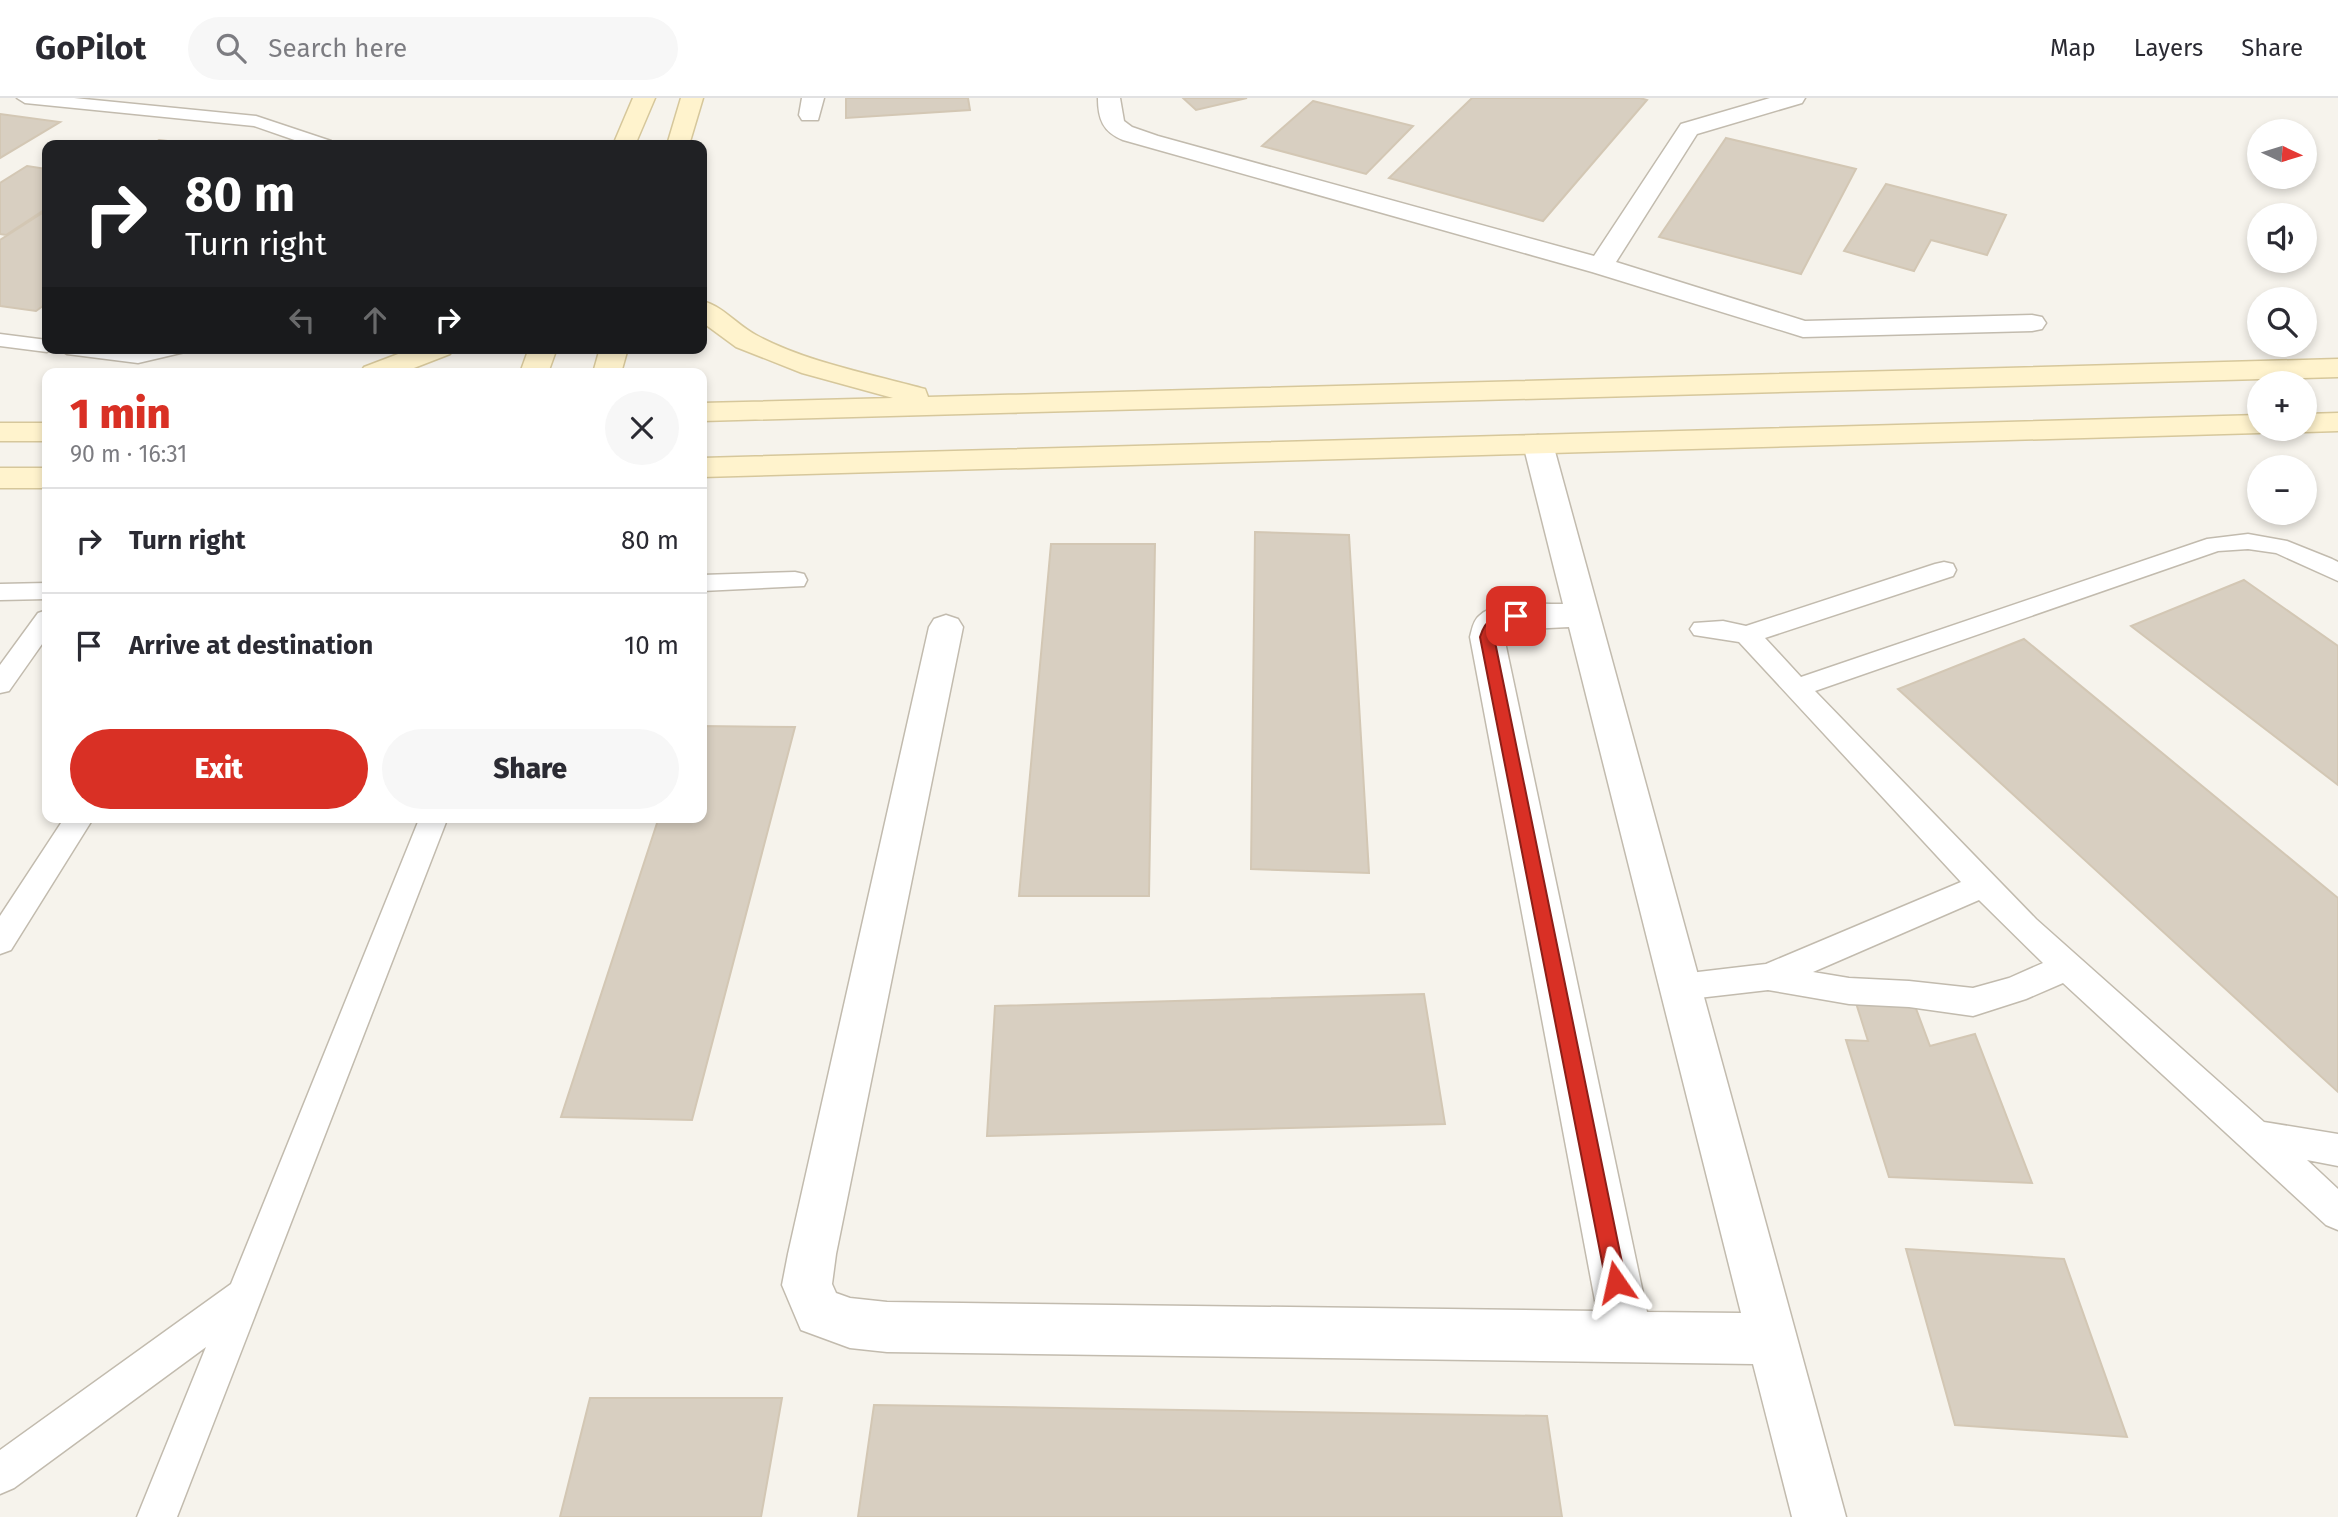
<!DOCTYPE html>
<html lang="en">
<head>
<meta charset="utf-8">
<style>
	body { margin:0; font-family:"Fira Sans",sans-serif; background:#f7f7f7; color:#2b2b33; height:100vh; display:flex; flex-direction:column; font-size:26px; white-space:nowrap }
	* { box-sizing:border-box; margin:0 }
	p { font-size:23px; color:#7c7c81 }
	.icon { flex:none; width:38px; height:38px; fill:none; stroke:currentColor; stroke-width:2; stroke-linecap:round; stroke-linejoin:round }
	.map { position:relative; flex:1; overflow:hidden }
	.drawer { position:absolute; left:42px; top:270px; width:665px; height:455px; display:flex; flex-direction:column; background:#fff; border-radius:14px; box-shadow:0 4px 10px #0003 }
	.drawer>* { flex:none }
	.guide { position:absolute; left:42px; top:42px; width:665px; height:214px; border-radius:14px; box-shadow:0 4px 10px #0003; background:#202124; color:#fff; overflow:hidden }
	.needle { width:46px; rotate:94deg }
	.fabs { position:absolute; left:2247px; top:21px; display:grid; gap:14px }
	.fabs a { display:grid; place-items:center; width:70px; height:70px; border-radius:50%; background:#fff; box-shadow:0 4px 10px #0003; font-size:35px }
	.pin { position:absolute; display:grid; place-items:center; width:60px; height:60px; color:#fff; margin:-30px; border-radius:14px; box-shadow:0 4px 10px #0006 }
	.me { position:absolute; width:77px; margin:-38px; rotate:349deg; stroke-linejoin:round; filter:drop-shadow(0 0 5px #0008) }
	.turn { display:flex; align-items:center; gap:24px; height:147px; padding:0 28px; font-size:32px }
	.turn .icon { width:91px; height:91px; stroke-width:2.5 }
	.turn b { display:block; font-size:49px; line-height:60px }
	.lanes { display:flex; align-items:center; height:66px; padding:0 28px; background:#0003; justify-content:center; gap:35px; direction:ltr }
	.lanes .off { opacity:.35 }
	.round { display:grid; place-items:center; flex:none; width:74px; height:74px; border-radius:37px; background:#f7f7f7 }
	.summary { display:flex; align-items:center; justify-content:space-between; height:119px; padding:0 28px }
	h1 { font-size:42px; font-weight:800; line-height:52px; color:#d93025 }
	.primary-button { display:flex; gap:14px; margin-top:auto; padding:14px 28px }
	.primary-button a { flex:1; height:80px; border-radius:42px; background:#d93025; color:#fff; font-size:28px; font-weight:800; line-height:80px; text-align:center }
	.primary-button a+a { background:#f7f7f7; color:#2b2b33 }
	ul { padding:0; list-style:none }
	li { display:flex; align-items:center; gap:21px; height:105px; padding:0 28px; border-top:2px solid #e1e1e2 }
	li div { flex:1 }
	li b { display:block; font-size:26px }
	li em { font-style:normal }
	header { display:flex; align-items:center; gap:42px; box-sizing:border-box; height:98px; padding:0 35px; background:#fff; border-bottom:2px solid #e1e1e2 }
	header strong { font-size:33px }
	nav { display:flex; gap:38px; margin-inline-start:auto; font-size:24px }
	.search { width:490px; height:63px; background:#f7f7f7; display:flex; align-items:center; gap:18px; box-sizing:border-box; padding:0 24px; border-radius:38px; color:#7c7c81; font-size:26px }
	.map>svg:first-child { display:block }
	.building { fill:#d8cfc1; stroke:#d3c7b4; stroke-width:2 }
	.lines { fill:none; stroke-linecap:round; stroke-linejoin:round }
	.lane-casing { stroke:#c2bbae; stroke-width:3 }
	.street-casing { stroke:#c2bbae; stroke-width:3 }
	.secondary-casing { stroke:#d6c79b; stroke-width:3 }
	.lane { fill:#fff; fill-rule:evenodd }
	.street { fill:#fff; fill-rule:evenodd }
	.secondary { fill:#fff3cd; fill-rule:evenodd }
	.route { fill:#d93025; stroke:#8d1f18; stroke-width:2 }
</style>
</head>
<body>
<header>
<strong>GoPilot</strong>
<div class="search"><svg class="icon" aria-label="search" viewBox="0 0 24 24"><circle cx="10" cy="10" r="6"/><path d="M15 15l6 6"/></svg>Search here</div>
<nav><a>Map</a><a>Layers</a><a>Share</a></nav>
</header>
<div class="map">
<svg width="2338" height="1419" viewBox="0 0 2338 1419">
	<rect width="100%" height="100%" fill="#f6f3ec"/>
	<!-- building -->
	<path class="building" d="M846 0H968L970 12 846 20Z
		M1183 0H1247L1196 12Z
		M1472 0H1640L1647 2 1543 123 1389 80Z
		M1313 3 1413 28 1366 76 1262 48Z
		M0 16 60 24 0 60Z
		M1726 40 1856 71 1801 176 1659 139Z
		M159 42 202 47H151Z
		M27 68 47 71V110L6 137 0 136V85Z
		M1886 86 2006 117 1987 157 1931 142 1914 173 1844 153Z
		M47 112V205L36 213 0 208V142Z
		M1255 434 1349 437 1369 775 1251 771Z
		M1051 446H1155L1149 798H1019Z
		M2244 482 2338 548V687L2131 528Z
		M2024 541 2338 800V994L1898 591Z
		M702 628 795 629 692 1022 561 1019 659 719H702Z
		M1424 896 1445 1026 987 1038 995 908Z
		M1856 905 1915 908 1930 948 1975 936 2032 1085 1889 1079 1846 942 1868 943Z
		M1906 1151 2064 1161 2127 1339 1955 1327Z
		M590 1300H782L761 1419H560Z
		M874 1307 1547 1318 1562 1419H858Z"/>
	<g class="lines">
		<!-- lane casing -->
		<g class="lane-casing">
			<path id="lane" d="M17 0H74L256 18 331 43 333 47H309L254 28 25 5Z
				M0 236 47 242V250H56L47 254 0 248Z
				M57 250 138 253 188 250 185 254 138 265 67 256Z
				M2248 436 2287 443 2332 461 2338 464V483L2276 455 2248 451 2218 453 1815 593 2036 821 2264 1024 2338 1036V1068L2307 1062 2338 1091V1132L2326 1127 2063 885 2026 901 1973 918 1909 909 1849 906 1768 892 1681 902 1670 898 1666 889 1670 880 1681 876 1766 866 1961 784 1739 544 1694 537 1690 531 1694 525 1723 523 1746 528 1935 466 1944 464 1953 466 1956 472 1953 478 1765 540 1801 579 2207 441ZM1979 802 2043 865 2009 880 1973 890 1909 883 1849 880 1813 874Z
				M795 474 804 476 807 482 804 488 702 493V477Z
				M47 485V501L0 502V486Z
				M47 512V539L9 593 0 595V567L38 515Z
				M65 719H94L11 852 0 856V818Z
				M420 719H448L177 1419H137L206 1249 14 1390 0 1396V1352L231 1186Z"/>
		</g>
		<!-- street casing -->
		<g class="street-casing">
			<path id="street" d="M802 0H824L818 22H802L799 17Z
				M1098 0H1120L1124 23 1132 29 1158 38 1594 158 1681 26 1770 0H1805L1802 5 1697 36 1616 164 1805 223 2032 217 2042 219 2046 225 2042 231 2032 233 1803 239 1592 174 1123 42C1103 34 1098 21 1098 0Z
				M1538 337 1549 340 1553 346 1846 1419H1792L1753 1266 887 1254 850 1250 801 1232 782 1187 788 1156 929 529 934 521 946 517 958 521 963 529 836 1156 832 1186 836 1195 850 1200 887 1204 1597 1213 1470 539C1472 532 1473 523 1479 518 1497 500 1539 507 1563 506L1523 346 1527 340ZM1569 529 1741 1215 1647 1214 1504 539 1508 532Z"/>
		</g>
		<!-- secondary casing -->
		<g class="secondary-casing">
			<path id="secondary" d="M633 0H655L635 47H613Z
				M681 0H703L689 47H667Z
				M702 203C723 208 737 227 756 237 806 264 871 276 925 291L928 299 2338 261V279L702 323V305L893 300 802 275 736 249 702 224Z
				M414 250H454L450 256 401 275H360L364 269Z
				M529 250H557L548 275H520Z
				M600 250H628L621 275H593Z
				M2338 315V333L2305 334 2294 331H2305V316Z
				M2259 317V331L2270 332 2259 335 702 379V360Z
				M0 325H47V343H0Z
				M0 370H47V390H0Z"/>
		</g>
		<!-- lane -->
		<use href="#lane" class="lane"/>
		<!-- street -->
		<use href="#street" class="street"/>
		<!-- secondary -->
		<use href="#secondary" class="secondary"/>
	</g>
	<!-- route -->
	<path class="route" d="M1516 513 1523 518 1521 521 1505 524 1497 530 1494 539 1626 1184 1623 1192 1616 1195 1609 1192 1606 1184 1480 539C1486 519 1497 516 1516 513Z"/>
</svg>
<div class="fabs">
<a><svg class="needle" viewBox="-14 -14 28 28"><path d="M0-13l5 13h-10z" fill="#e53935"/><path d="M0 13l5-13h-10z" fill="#7c7c81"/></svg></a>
<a><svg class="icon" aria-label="sound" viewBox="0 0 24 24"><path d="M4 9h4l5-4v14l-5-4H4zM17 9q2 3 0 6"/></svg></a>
<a><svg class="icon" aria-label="search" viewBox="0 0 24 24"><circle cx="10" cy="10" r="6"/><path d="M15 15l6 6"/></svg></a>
<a>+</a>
<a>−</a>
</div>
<div class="pin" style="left:1516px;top:518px;background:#d93025"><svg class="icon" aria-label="arrive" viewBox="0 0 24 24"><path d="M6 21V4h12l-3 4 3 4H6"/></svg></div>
<svg class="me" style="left:1616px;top:1184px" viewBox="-20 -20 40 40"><path d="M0-17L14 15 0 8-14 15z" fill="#d93025" stroke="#fff" stroke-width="4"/></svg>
<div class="guide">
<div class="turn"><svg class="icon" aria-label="right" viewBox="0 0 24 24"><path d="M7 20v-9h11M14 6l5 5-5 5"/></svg><div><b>80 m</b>Turn right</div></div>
<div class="lanes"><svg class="icon off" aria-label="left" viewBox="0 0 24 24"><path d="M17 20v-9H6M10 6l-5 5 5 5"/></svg><svg class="icon off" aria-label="ahead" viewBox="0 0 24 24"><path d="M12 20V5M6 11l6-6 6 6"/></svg><svg class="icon" aria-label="right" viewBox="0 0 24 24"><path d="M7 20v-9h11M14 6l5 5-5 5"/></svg></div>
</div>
<section class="drawer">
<div class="summary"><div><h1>1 min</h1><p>90 m · 16:31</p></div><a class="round"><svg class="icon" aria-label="close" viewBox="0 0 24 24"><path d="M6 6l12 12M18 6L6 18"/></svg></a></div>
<ul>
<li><svg class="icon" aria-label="right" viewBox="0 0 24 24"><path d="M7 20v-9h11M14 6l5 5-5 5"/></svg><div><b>Turn right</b></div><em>80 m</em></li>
<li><svg class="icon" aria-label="arrive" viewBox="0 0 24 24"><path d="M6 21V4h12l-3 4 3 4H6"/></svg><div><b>Arrive at destination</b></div><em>10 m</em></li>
</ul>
<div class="primary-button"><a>Exit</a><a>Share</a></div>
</section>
</div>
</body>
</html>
